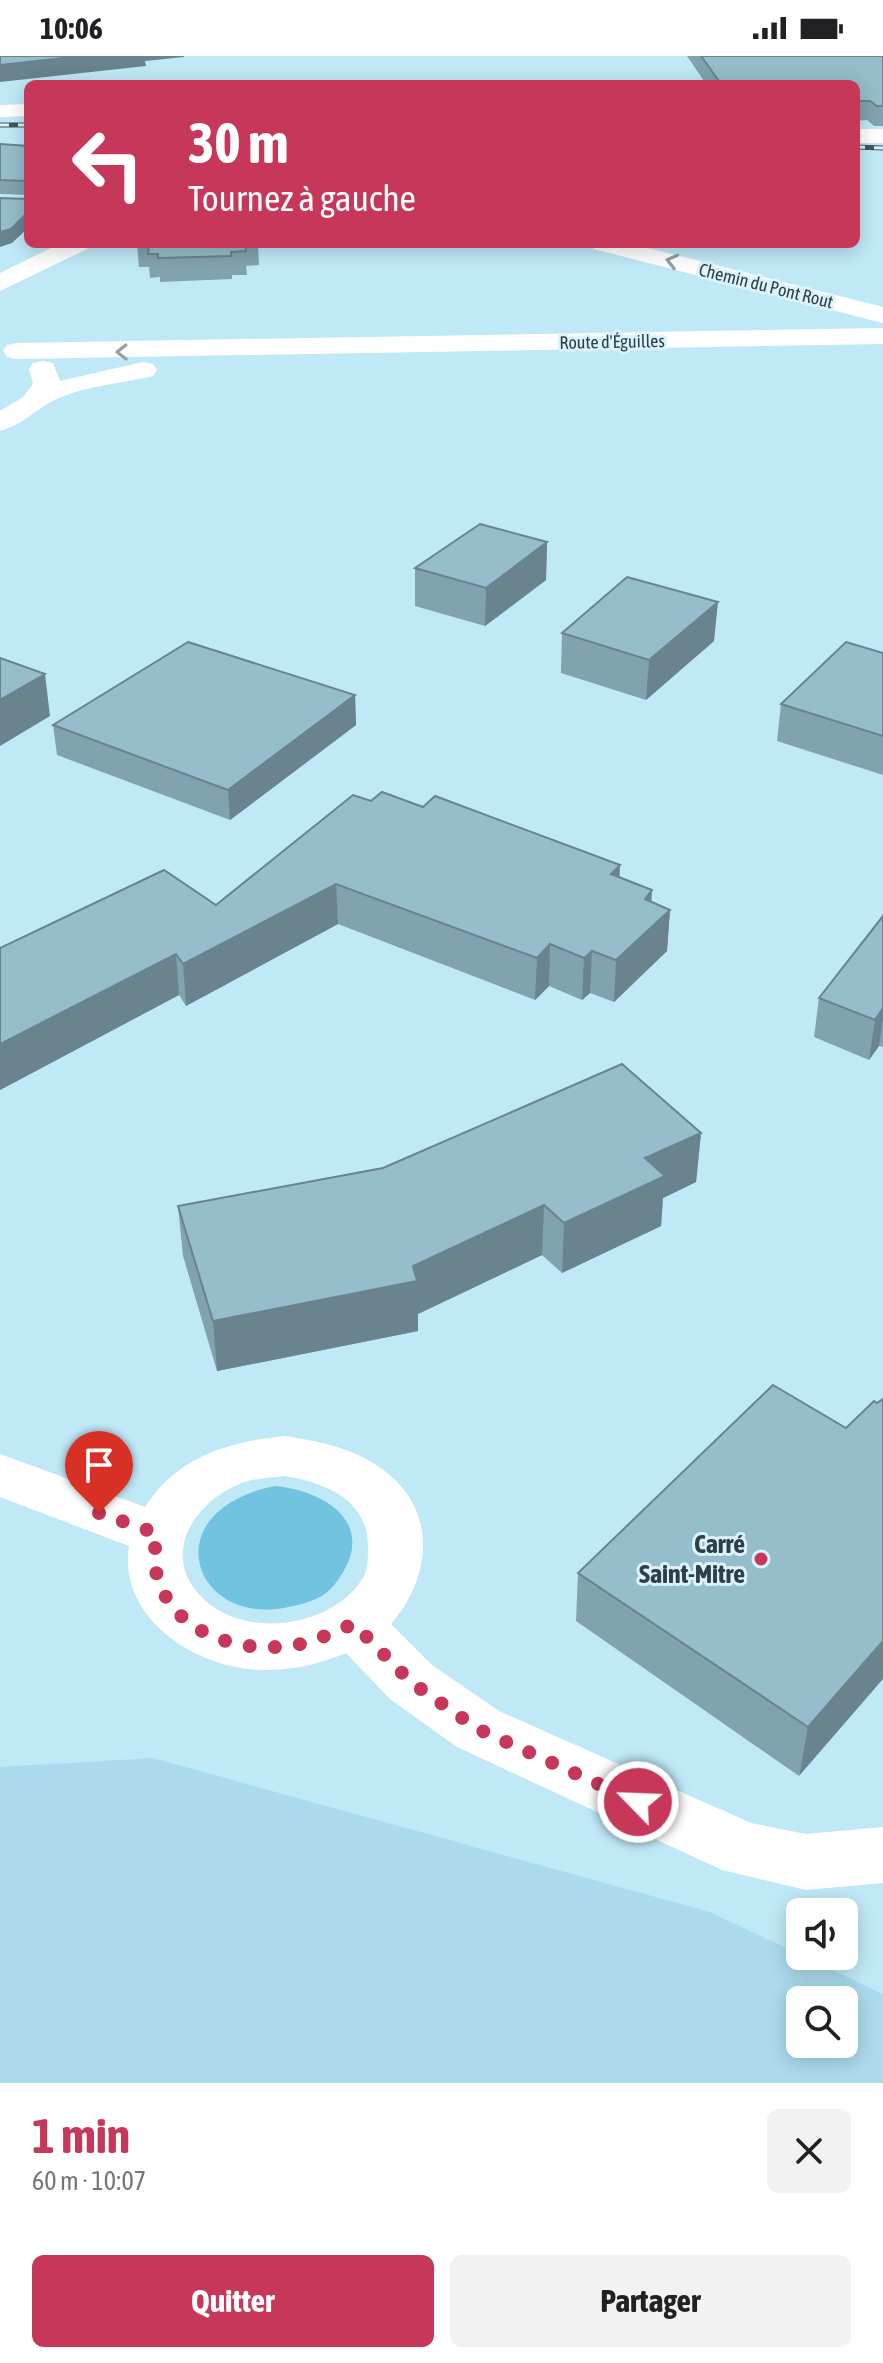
<!DOCTYPE html>
<html lang="fr">
<head>
<meta charset="utf-8">
<style>
	body { margin:0; font-family:"Asap Condensed",sans-serif; background:#f2f2f2; color:#202124; height:100vh; display:flex; flex-direction:column; font-size:30px; white-space:nowrap }
	* { box-sizing:border-box; margin:0 }
	p { font-size:26px; color:#757577 }
	.icon { flex:none; width:44px; height:44px; fill:none; stroke:currentColor; stroke-width:2; stroke-linecap:round; stroke-linejoin:round }
	.map { position:relative; height:2027px; overflow:hidden }
	.panel { display:flex; flex-direction:column; background:#fff; flex:1 }
	.panel>* { flex:none }
	.guide { position:absolute; left:24px; top:24px; width:836px; height:168px; border-radius:12px; box-shadow:0 4px 20px #0003; background:#c73759; color:#fff; overflow:hidden }
	.fabs { position:absolute; left:786px; top:1842px; display:grid; gap:16px }
	.fabs a { display:grid; place-items:center; width:72px; height:72px; border-radius:12px; background:#fff; box-shadow:0 4px 20px #0003; font-size:40px }
	.pin { position:absolute; display:grid; place-items:center; width:68px; height:68px; color:#fff; margin:-82px -34px; border-radius:50% 50% 50% 0; rotate:-45deg; box-shadow:0 0 8px #0007 }
	.pin .icon { rotate:45deg }
	.me { position:absolute; width:88px; margin:-44px; rotate:294deg; stroke-linejoin:round; filter:drop-shadow(0 0 6px #0008) }
	.turn { display:flex; align-items:center; gap:28px; height:168px; padding:0 32px; font-size:36px }
	.turn .icon { width:104px; height:104px; stroke-width:2.5 }
	.turn b { display:block; font-size:56px; line-height:68px }
	.round { display:grid; place-items:center; flex:none; width:84px; height:84px; border-radius:12px; background:#f2f2f2 }
	.summary { display:flex; align-items:center; justify-content:space-between; height:136px; padding:0 32px }
	h1 { font-size:48px; font-weight:700; line-height:60px; color:#c73759 }
	.primary-button { display:flex; gap:16px; margin-top:auto; padding:16px 32px }
	.primary-button a { flex:1; height:92px; border-radius:12px; background:#c73759; color:#fff; font-size:32px; font-weight:700; line-height:92px; text-align:center }
	.primary-button a+a { background:#f2f2f2; color:#202124 }
	.status { display:flex; justify-content:space-between; align-items:center; height:56px; padding:0 40px; background:#fff; direction:ltr }
	.status svg { height:22px; fill:currentColor }
	.map>svg:first-child { display:block }
	.built { fill:#abdbed; fill-rule:evenodd }
	.green { fill:#70c4df }
	.lines { fill:none; stroke-linecap:round; stroke-linejoin:round }
	.street { fill:#fff; fill-rule:evenodd }
	.secondary { fill:#fff; fill-rule:evenodd }
	.rail-casing { stroke:#40555c; stroke-width:5 }
	.rail { stroke:#dbf3fc; stroke-width:3; stroke-dasharray:9; stroke-linecap:butt }
	.wall { fill:#81a3af }
	.shaded-wall { fill:#69848e }
	.building { fill:#96bdcb; stroke:#69848e; stroke-width:2 }
	.oneway { stroke:#969fa2 }
	.route { stroke:#c73759; stroke-width:14; stroke-dasharray:0 25.2 }
	.poi-dot { fill:#c73759; stroke:#dbf3fc; stroke-width:3 }
	.labels { text-anchor:middle; stroke-width:6; stroke-linejoin:round; paint-order:stroke }
	.far-street-label { font-size:18px; fill:#2e3f45; stroke:#dbf3fc }
	.near-poi-label { font-size:26px; font-weight:bold; fill:#2e3f45; stroke:#dbf3fc; text-anchor:end }
</style>
</head>
<body>
<div class="status"><b>10:06</b><svg viewBox="0 0 49 12"><path d="M0 12V9h3v3zM5 12V6h3v6zM10 12V3h3v9zM15 12V0h3v12zM26 1h20v11H26zM47 4h2v5h-2z"/></svg></div>
<div class="map">
<svg width="883" height="2027" viewBox="0 0 883 2027">
	<rect width="100%" height="100%" fill="#c0e9f8"/>
	<!-- built -->
	<path class="built" d="M153 1702 710 1856 883 1938V2027H0V1711ZM800 1944H844V1988H800Z"/>
	<!-- green -->
	<path class="green" d="M275 1430C332 1436 379 1472 335 1528 326 1541 308 1547 293 1550 194 1576 150 1455 275 1430Z"/>
	<g class="lines">
		<!-- street -->
		<path class="street" d="M28 48V60L0 61V49Z
			M856 73H883V87H856Z
			M59 188H90L87 193 0 235V217Z
			M591 188H632L883 251V267L594 193Z
			M285 1380C317 1385 353 1392 379 1411 438 1450 433 1520 391 1568L432 1609 499 1655 751 1767 806 1778 883 1771V1827L806 1834 722 1814 457 1691 390 1643 346 1597C319 1608 290 1615 261 1614 196 1612 118 1563 129 1490L0 1441V1398L145 1451C178 1400 228 1386 285 1380ZM285 1420C326 1427 369 1444 368 1492 368 1501 368 1514 363 1522 335 1568 258 1581 215 1552 159 1514 182 1454 237 1429 251 1422 270 1422 285 1420Z"/>
		<!-- secondary -->
		<path class="secondary" d="M883 272V288L16 303 7 301 3 295 7 289 16 287Z
			M43 305 53 307 60 325 143 306 153 308 157 314 153 320C120 328 79 330 49 347 32 357 21 369 0 375V355L23 341 33 328 29 313 33 307Z"/>
		<!-- rail casing -->
		<g class="rail-casing">
			<path id="rail" d="M0 69H28
				M856 91 883 92"/>
		</g>
		<!-- rail -->
		<use href="#rail" class="rail"/>
	</g>
	<!-- wall -->
	<path class="wall" d="M687 0H883V70H874L867 64 856 65V28H706Z
		M0 88 28 90V139L0 138Z
		M137 188H258L259 209 246 210 247 219H232V223L160 226V221L150 222 149 211H139Z
		M547 486 546 524 485 570 415 550V512Z
		M562 577 714 585 646 644 561 617Z
		M883 597V719L777 685 781 648Z
		M355 639 356 669 230 764 57 699 53 669Z
		M371 745 423 751 620 809 619 822 652 846 670 854 667 895 614 946 590 937 582 944 549 930 535 944 338 868 186 950 179 939 0 1034V892L216 849Z
		M883 860V991L879 990 869 1004 814 981 819 942Z
		M701 1077 696 1126 663 1142 661 1170 562 1217 542 1199 418 1258V1275L217 1315 183 1200 178 1150Z
		M877 1347 799 1720 576 1565 578 1517 846 1372Z"/>
	<!-- shaded-wall -->
	<path class="shaded-wall" d="M81 0H184V1L145 5 146 10 0 26V9Z
		M28 156V172L12 187 0 191V176Z
		M547 486 546 524 485 570 486 532Z
		M718 546 714 585 646 644 649 604Z
		M45 618 50 660 0 690V644Z
		M355 639 356 669 230 764 228 734Z
		M620 809 618 849 611 818Z
		M336 828 338 868 186 950 183 908Z
		M652 834 650 873 670 854 667 895 614 946 616 904 645 843Z
		M550 888 549 930 535 944 537 902Z
		M592 895 590 937 582 944 584 902Z
		M176 898 179 939 0 1034V988Z
		M883 952V962L879 990 869 1004 875 964Z
		M701 1077 696 1126 663 1142 661 1170 562 1217 564 1167 645 1102Z
		M544 1149 542 1199 418 1258V1275L217 1315 213 1265 413 1210Z
		M883 1585V1623L799 1720 808 1671Z"/>
	<!-- building -->
	<path class="building" d="M0 0H81L0 9Z
		M701 0H883V50H877L870 45H856V28H721Z
		M0 88 28 90V125L0 124Z
		M0 142 28 143V156L11 173 0 176Z
		M149 188H245L246 195 231 196V200L158 202V198H148Z
		M480 468 547 486 486 532 415 512Z
		M627 521 718 546 649 604 562 577Z
		M188 586 355 639 228 734 53 669Z
		M846 586 883 597V680L781 648Z
		M0 602 45 618 0 644Z
		M382 736 423 751 435 740 620 809 611 818 652 834 645 843 670 854 616 904 592 895 584 902 550 888 537 902 336 828 183 908 176 898 0 988V892L164 814 216 849 353 739 371 745Z
		M883 860V952L875 964 819 942Z
		M622 1008 701 1077 645 1102 665 1120 564 1167 544 1149 413 1210 417 1225 213 1265 178 1150 383 1112Z
		M773 1329 846 1372 874 1345 877 1347 883 1343V1585L808 1671 578 1517Z"/>
	<!-- one-way arrows -->
	<defs><path id="oneway-chevron" d="M-2-3.5L2.5 0L-2 3.5" fill="none" stroke-width="1.6" stroke-linecap="round" stroke-linejoin="round" transform="scale(2)"/></defs>
	<g class="oneway">
		<use href="#oneway-chevron" transform="translate(672 205) rotate(-166)"/>
		<use href="#oneway-chevron" transform="translate(122 296) rotate(179)"/>
	</g>
	<g class="lines">
		<!-- route -->
		<path class="route" d="M99 1457 156 1477C155 1493 153 1511 159 1526 178 1580 244 1598 295 1589 315 1586 335 1575 354 1568L411 1626 478 1673 638 1746"/>
	</g>
	<!-- markers -->
	<circle class="poi-dot" cx="761" cy="1503" r="8"/>
	<g class="labels">
		<!-- far-street labels -->
		<g class="far-street-label">
			<text transform="translate(766 230) rotate(14)" y="6">Chemin du Pont Rout</text>
			<text transform="translate(612 286) rotate(-1)" y="6">Route d'Éguilles</text>
		</g>
		<!-- near-poi labels -->
		<g class="near-poi-label">
			<text x="745" y="1497">Carré<tspan x="745" dy="30">Saint-Mitre</tspan></text>
		</g>
	</g>
</svg>
<div class="fabs">
<a><svg class="icon" aria-label="sound" viewBox="0 0 24 24"><path d="M4 9h4l5-4v14l-5-4H4zM17 9q2 3 0 6"/></svg></a>
<a><svg class="icon" aria-label="search" viewBox="0 0 24 24"><circle cx="10" cy="10" r="6"/><path d="M15 15l6 6"/></svg></a>
</div>
<div class="pin" style="left:99px;top:1457px;background:#d93025"><svg class="icon" aria-label="arrive" viewBox="0 0 24 24"><path d="M6 21V4h12l-3 4 3 4H6"/></svg></div>
<svg class="me" style="left:638px;top:1746px" viewBox="-20 -20 40 40"><circle r="17" fill="#c73759" stroke="#fff" stroke-width="3"/><path d="M0-11L8 9 0 5-8 9z" fill="#fff"/></svg>
<div class="guide">
<div class="turn"><svg class="icon" aria-label="left" viewBox="0 0 24 24"><path d="M17 20v-9H6M10 6l-5 5 5 5"/></svg><div><b>30 m</b>Tournez à gauche</div></div>
</div>
</div>
<section class="panel">
<div class="summary"><div><h1>1 min</h1><p>60 m · 10:07</p></div><a class="round"><svg class="icon" aria-label="close" viewBox="0 0 24 24"><path d="M6 6l12 12M18 6L6 18"/></svg></a></div>
<div class="primary-button"><a>Quitter</a><a>Partager</a></div>
</section>
</body>
</html>
